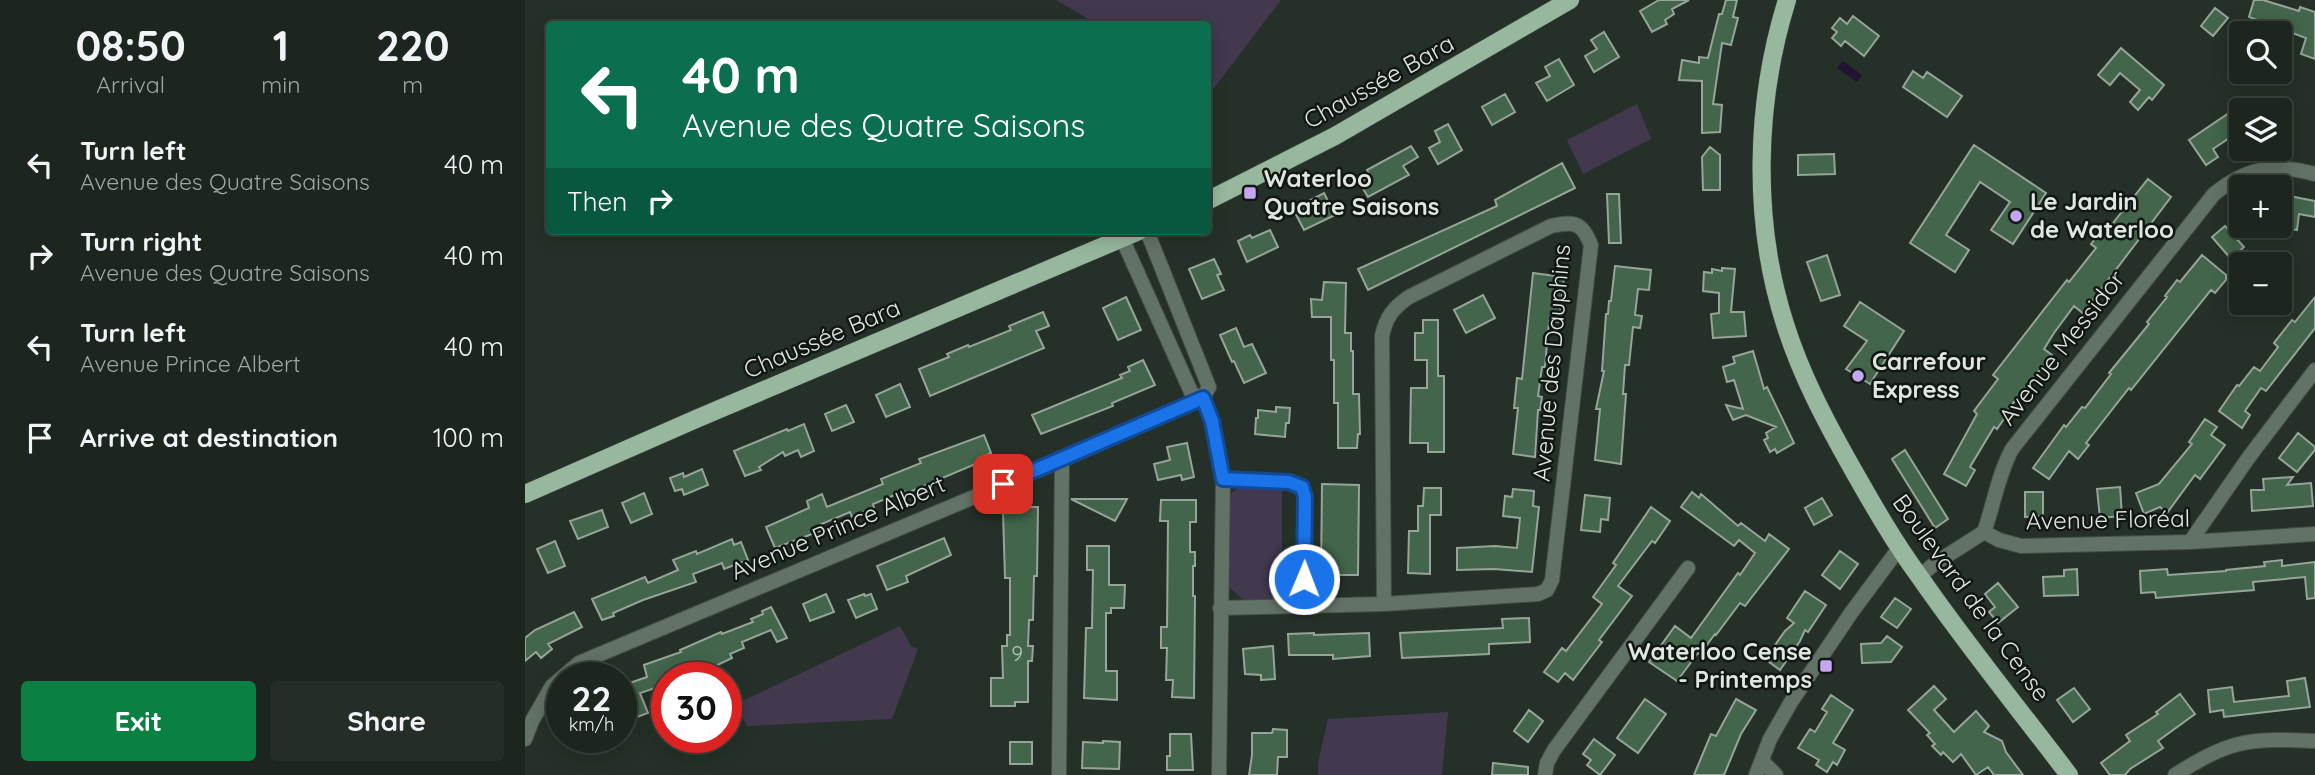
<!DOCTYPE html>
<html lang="en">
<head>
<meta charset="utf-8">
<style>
	body { margin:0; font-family:Quicksand,sans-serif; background:#252d27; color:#f1f3f6; height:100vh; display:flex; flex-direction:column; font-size:26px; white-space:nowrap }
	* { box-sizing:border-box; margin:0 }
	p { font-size:23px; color:#a0a5a4 }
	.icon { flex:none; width:38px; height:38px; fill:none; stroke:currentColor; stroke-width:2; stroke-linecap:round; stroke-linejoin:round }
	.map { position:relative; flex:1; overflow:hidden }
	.side { display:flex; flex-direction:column; background:#1c251e; width:525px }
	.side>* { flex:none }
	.banner { position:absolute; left:21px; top:21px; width:665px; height:214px; border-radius:7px; box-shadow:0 4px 18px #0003,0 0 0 2px #3a423c; background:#0b6e4f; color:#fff; overflow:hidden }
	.fabs { position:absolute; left:1704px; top:21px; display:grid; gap:14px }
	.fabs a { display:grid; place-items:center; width:63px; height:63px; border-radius:7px; background:#1c251e; box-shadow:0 4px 18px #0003,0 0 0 2px #3a423c; font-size:35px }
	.speed { position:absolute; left:21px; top:662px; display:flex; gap:14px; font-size:35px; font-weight:700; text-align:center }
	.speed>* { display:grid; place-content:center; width:91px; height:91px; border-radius:50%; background:#1c251e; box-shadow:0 4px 18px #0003,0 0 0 2px #3a423c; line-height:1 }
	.speed small { font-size:18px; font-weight:400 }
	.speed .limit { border:10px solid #d22; background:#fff; color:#111 }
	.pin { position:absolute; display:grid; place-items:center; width:60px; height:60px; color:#fff; margin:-30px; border-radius:14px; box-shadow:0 4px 10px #0006 }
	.me { position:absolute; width:77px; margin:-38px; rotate:1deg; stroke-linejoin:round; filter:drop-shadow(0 0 5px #0008) }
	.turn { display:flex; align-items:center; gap:24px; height:147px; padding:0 21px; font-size:32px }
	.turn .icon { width:91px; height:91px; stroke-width:2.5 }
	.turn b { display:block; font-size:49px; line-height:60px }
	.then { display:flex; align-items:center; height:66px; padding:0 21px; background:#0003; gap:14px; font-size:26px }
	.eta { display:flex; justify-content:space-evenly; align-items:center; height:119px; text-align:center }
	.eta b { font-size:42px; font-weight:700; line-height:49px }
	.primary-button { display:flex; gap:14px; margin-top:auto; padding:14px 21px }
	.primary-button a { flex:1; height:80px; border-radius:7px; background:#0b8043; color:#fff; font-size:28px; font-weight:700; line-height:80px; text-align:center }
	.primary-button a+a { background:#252d27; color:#f1f3f6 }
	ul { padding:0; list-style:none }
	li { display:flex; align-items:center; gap:21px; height:91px; padding:0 21px }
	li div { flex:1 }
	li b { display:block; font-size:26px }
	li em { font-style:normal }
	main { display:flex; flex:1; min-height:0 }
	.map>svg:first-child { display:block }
	.green { fill:#42394f }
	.water { fill:#211432 }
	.building { fill:#42654b; stroke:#96a499; stroke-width:2 }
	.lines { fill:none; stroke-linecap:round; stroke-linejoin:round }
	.minor-casing { stroke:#434e46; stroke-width:16 }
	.major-casing { stroke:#434e46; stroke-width:19 }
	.minor { stroke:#637266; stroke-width:14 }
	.major { stroke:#97b79e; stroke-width:18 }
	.route-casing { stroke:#114b97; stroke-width:18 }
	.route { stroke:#1a73e8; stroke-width:12 }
	.poi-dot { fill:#c5a6f0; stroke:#121713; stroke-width:2.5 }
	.labels { text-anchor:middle; stroke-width:5; stroke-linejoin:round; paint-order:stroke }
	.number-label { font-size:21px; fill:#b8c6bc }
	.street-label { font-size:24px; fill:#dfe7e1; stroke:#121713 }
	.poi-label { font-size:24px; font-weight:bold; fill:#dfe7e1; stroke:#121713; text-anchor:start }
</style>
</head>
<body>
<main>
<section class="side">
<div class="eta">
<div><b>08:50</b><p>Arrival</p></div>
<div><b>1</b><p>min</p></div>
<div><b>220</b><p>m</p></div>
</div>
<ul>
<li><svg class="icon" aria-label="left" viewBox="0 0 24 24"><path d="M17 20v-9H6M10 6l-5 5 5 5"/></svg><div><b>Turn left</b><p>Avenue des Quatre Saisons</p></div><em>40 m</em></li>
<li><svg class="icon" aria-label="right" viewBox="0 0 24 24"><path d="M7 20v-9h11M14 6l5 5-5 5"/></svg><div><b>Turn right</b><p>Avenue des Quatre Saisons</p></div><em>40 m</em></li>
<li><svg class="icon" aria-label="left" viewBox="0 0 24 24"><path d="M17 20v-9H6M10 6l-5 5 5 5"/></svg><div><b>Turn left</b><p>Avenue Prince Albert</p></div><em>40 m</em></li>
<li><svg class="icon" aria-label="arrive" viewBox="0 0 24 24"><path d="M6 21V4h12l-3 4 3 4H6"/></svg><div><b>Arrive at destination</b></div><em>100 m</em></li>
</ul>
<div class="primary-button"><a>Exit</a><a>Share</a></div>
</section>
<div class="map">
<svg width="1790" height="775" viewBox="0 0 1790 775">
	<rect width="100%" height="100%" fill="#253128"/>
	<!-- green -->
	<path class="green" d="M531 0H756L686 92 683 89 682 24H572Z
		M1112 104 1126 139 1058 174 1042 140Z
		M724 485H757V600H719L706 589 702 583V504C706 490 710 488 724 485Z
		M375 626 386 646 393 649 367 719 222 726 211 704Z
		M923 712 917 775H793V763L803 719Z"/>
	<!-- water -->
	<path class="water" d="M1318 61 1337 75 1332 82 1312 68Z"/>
	<!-- building -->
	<path class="building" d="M1134 0H1164L1147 9 1149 14 1140 20 1142 24 1127 32 1115 11Z
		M1201 0H1212L1208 17 1213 18 1206 45 1197 43 1188 104 1197 105 1195 132 1177 133V81L1154 80 1157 60 1174 63V57L1183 58 1194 14H1197Z
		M1729 0H1738L1774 11 1775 7 1790 12V59L1776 54 1781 38 1724 17Z
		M1690 8 1703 18 1688 36 1676 26Z
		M1328 16 1354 36 1339 56 1320 41 1316 46 1307 38 1312 32 1307 28 1315 18 1322 24Z
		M1079 32 1094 57 1069 72 1060 56 1072 49 1066 40Z
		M1596 48 1639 85 1627 100 1624 97 1613 110 1605 102 1615 90 1595 73 1585 85 1573 75Z
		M1034 59 1049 85 1022 101 1011 83 1025 76 1020 67Z
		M1388 71 1398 78 1402 72 1437 96 1422 117 1378 87Z
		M980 94 990 112 967 125 957 107Z
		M1717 110V136L1703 139 1688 149 1693 157 1681 165 1664 140 1704 113Z
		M923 124 937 150 913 164 904 148 915 142 910 131Z
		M1449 145 1521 193 1488 244 1466 230 1485 202 1455 182 1421 235 1444 250 1430 272 1385 243Z
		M886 146 893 157 878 166 884 175 843 197 834 182 845 176 842 170Z
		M1185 147 1195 155V190H1178L1177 157Z
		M1309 154 1310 174 1273 175V155Z
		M1037 163 1050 188 843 290 833 269 972 206 970 200Z
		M1623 179 1646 197 1568 300 1570 301 1560 315 1549 306 1529 333 1519 349 1527 355 1481 412 1483 413 1472 429 1469 427 1445 467 1450 470 1441 486 1419 474 1452 414 1449 411 1473 379 1468 375 1542 280 1544 282 1571 248 1566 244 1581 225 1584 228Z
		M799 193 810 215 779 230 768 209Z
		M1082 194H1094L1096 243H1084Z
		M1759 195 1790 201V217L1774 214 1772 230 1754 227Z
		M1700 226 1719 247 1706 259 1687 237Z
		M745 230 753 247 722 262 713 241 725 235 727 238Z
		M1302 255 1315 295 1296 301 1282 262Z
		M1677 255 1701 275V280L1690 293 1686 290 1606 390 1604 388 1561 443 1564 445 1553 459 1544 451 1524 479 1508 468 1539 425 1541 427 1557 407 1560 408 1586 374 1584 373 1624 324 1622 322 1642 297 1640 296 1652 280 1655 282Z
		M689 259 696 274 692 275 699 290 677 299 664 269Z
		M1090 266 1126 270 1124 290 1113 289 1110 315 1117 316 1115 328 1108 327 1104 365H1100L1098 394H1101L1096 464 1070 460 1075 409H1071L1079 371H1077L1081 314H1083L1084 301H1086Z
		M1197 268 1210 269 1206 312H1219L1221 336 1188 338 1186 314 1194 313V293L1178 291 1179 272 1187 273V269L1197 271Z
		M1008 273 1039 277 1034 322 1024 321 1020 367H1017L1013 396 1017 397 1015 410H1013L1010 457 988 454 993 408H989L992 378 997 379Z
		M799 282 821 283 820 333H826V351H828V394H834L835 434H833L832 448H813V403H809V360H806V317H787L786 299 797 300Z
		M958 295 970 318 941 333 929 310Z
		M601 297 616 330 593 340 578 308Z
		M1790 297V328L1741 391 1736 388 1720 411 1725 415 1717 428 1694 411 1712 385 1714 386 1729 367 1735 371 1753 347 1749 343 1767 320 1770 322Z
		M1335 302 1379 331 1345 384 1321 369 1342 341 1319 326Z
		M518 312 524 326 511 331 519 348 405 396 394 369 424 357 422 354 443 345 444 347 486 330 484 326Z
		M898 320H913V376H919V452H903V443H885L886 388H902V360H890V333H898Z
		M711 328 719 347 727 344 741 373 719 383 709 361 707 362 695 335Z
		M1228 351 1239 389 1242 387 1269 443 1252 453 1250 449 1245 452 1239 440 1243 438 1241 433 1251 427 1221 415 1208 420 1201 405 1218 409 1209 380 1202 382 1198 367 1210 363 1208 357Z
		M618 360 630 385 587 403 588 406 516 434 507 415 597 378 595 375 605 371 603 367Z
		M375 384 385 407 361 417 351 395Z
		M321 405 329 422 307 431 300 414Z
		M751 407 765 408 764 423H761L760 437 730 434 731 418H733V410L751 412Z
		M1680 419 1692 427 1686 435 1700 445 1675 479 1670 475 1642 513 1635 507 1619 514 1611 493 1634 484 1667 444 1664 442Z
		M279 424 289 451 276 457 273 450 260 456 258 452 234 467 236 470 220 476 209 451 262 429 263 431Z
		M1773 433 1790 447V450L1772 472 1754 458Z
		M459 435 466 453 459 456 460 460 380 494 379 491 348 504 349 508 327 517 325 512 294 525 295 531 250 548 241 527 284 508 282 501 297 494 302 507 358 484 356 479 396 463 394 459Z
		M662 443 669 477 657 480 656 475 633 480 629 464 645 460 642 447Z
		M1380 450 1423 519 1410 528 1367 459Z
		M177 469 183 485 159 495 157 489 150 491 145 478 158 473 159 477Z
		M1768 477 1762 485 1786 483 1788 506 1727 511 1726 490H1739L1738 479Z
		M797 484 834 485 833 575H796Z
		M1595 487 1597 516 1575 518 1572 489Z
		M899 488H916V515H905V574L883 573 884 531H893V506H898Z
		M988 489 1009 491 1008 506 1014 507 1007 572 969 569 932 570V548L970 546 992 548 995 518 978 516 980 496 987 497Z
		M1167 492 1174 498 1176 494 1213 526 1216 523 1240 541 1244 534 1264 549 1220 606 1215 603 1191 635 1190 634 1175 654 1173 653 1152 681 1124 662 1150 626 1166 638 1213 573 1215 575 1230 553 1214 540 1209 546 1156 507Z
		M1500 492H1518V516L1500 517Z
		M119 493 127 514 106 523 97 503Z
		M1060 495 1085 498 1083 520 1076 519 1075 532 1056 530Z
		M1297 498 1307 515 1289 525 1280 508Z
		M546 499H602L590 521Z
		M636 500H671V522H665V552H670V566H668V596H670L669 698 647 697 648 680H641L642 648H636V627H642L643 521H635Z
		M494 507H513L512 576H509L508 620H504L503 646H508L507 661H503V702H490V706H466V678H478L477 646H482V635H485V578H480L478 512H494Z
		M1126 507 1145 521 1130 543 1127 541 1093 586 1107 596 1074 640 1077 642 1048 680 1040 673 1033 682 1019 672 1037 648 1041 651 1077 604 1068 597 1091 565 1088 563Z
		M77 510 83 527 53 539 45 521Z
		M419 538 426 555 381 576 383 582 362 590 352 566Z
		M207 539 209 545 216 542 223 560 199 569 197 563 168 574 171 582 118 600 88 613 89 616 77 620 67 599 120 577 123 583 153 570 148 560 171 551 172 554Z
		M30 541 40 566 23 573 12 549Z
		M562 546H584V585H600L599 608H586V613H581V671H592V700L559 698 561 628H567L568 570H562Z
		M1315 551 1333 564 1315 589 1297 575Z
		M1757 560V566L1790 562V598L1782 599 1780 577 1728 582 1729 590 1631 598 1630 592 1616 593 1615 571 1642 569 1643 575 1701 571V570L1740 566 1739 562Z
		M1552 569 1553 595 1519 596 1518 577 1539 576V570Z
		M1473 583 1493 607 1473 623 1464 612 1470 607 1460 594Z
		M1280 591 1301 605 1283 632 1280 630 1275 641 1255 670 1240 659 1260 631 1269 623 1262 618Z
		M301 594 309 612 285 621 278 604Z
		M339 594 340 596 346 594 352 609 331 618 323 600Z
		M1370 598 1386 609 1372 628 1356 617Z
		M246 607 262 638 252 642 246 630 217 642 219 648 205 654 207 658 184 669 187 677H142V684L115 693 123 713 96 723V686L122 677 119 665 156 652 155 650 196 632 197 634 228 622 226 619 238 614 237 611Z
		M49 612 57 627 23 644 27 649 16 658 11 652 0 661V638L10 630Z
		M1004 618 1005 642 964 644V654L877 658 875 633 978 628 977 619Z
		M789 633V635L844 633 845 656 808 659V655H764L763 634Z
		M1362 636 1377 647 1366 662 1337 663 1336 644 1356 643Z
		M748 646 750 679 736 680V675L720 674 718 649Z
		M1780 678 1785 707 1699 717 1698 710 1685 712 1683 690 1707 687 1709 702 1764 696 1762 681Z
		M1409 686 1421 699 1409 710 1429 732 1451 711 1464 726 1459 732 1477 741 1481 752 1498 775H1469L1463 767 1451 775 1436 754 1428 762 1418 752 1416 755 1407 746 1410 744 1402 735 1405 733 1383 710Z
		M1549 688 1565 709 1548 722 1532 700Z
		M1655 694 1670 714 1633 741 1638 748 1605 769 1600 775H1585L1576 763 1605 741 1601 735 1633 714 1631 712Z
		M1306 695 1328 710 1308 743 1320 750 1312 765 1308 762 1302 772 1291 765 1294 760 1273 748 1285 729 1290 732 1302 712 1297 709Z
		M1120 699 1141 714 1113 753 1092 738Z
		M1211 699 1231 710 1216 734 1199 775H1169L1186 734 1191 736Z
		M1004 710 1018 721 1003 742 989 731Z
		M748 729 762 730V757H753L752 775H724L727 755V733H747Z
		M645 734H666L668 770H642V756H645Z
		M1069 739 1090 755 1075 775 1062 765 1066 760 1058 754Z
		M578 741 595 742 594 769 557 768 558 742 578 743Z
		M485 742H507V764H485Z
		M968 763 1003 767V775H967Z"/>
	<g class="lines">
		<!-- minor casing -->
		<g class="minor-casing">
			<path id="minor" d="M622 231 684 387 678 398 687 421 698 479 694 775
				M597 238 667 394 678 398
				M698 479 764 482 777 487 780 497 779 606
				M1459 532C1469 504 1473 475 1487 449L1689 194C1723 167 1749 163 1790 174
				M1665 542 1724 457 1790 370
				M1394 577 1409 564 1459 532 1474 540 1496 546 1665 542 1790 534
				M695 608 859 604 1013 594 1022 590 1027 580 1066 245C1057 222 1049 221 1026 226L884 297C868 308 861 317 857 336L859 604
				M0 739 7 721 27 686 54 663 537 460 678 398
				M1237 761 1251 775
				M534 775 537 460
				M1020 775 1022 763 1029 750 1163 568
				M1231 775 1245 739 1266 702 1326 613 1375 547
				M1650 775C1669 763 1692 749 1714 744 1738 738 1765 740 1790 741"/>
		</g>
		<!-- major casing -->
		<g class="major-casing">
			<path id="major" d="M1262 0C1230 103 1227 221 1260 324 1276 375 1301 422 1327 468 1348 505 1369 542 1394 576 1441 644 1494 709 1544 775
				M682 201 810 136 1045 0
				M0 494 171 419 614 231"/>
		</g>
		<!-- minor -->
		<use href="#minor" class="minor"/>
		<!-- major -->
		<use href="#major" class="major"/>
	</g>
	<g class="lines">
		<!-- route casing -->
		<g class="route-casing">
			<path id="route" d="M478 484 678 398 687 421 698 479 764 482 777 487 780 497 779 579"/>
		</g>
		<!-- route -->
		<use href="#route" class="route"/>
	</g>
	<!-- markers -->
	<g class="poi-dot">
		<rect x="718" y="186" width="14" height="14" rx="3.5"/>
		<circle cx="1491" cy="216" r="7"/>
		<circle cx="1333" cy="376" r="7"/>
		<rect x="1294" y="659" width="14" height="14" rx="3.5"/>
	</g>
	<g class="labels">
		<!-- number labels -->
		<g class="number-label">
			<text x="492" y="661">9</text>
		</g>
		<!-- street labels -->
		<g class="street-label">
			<text transform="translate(854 82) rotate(-29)" y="8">Chaussée Bara</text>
			<text transform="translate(297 339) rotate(-23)" y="8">Chaussée Bara</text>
			<text transform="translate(1537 348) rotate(-52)" y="8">Avenue Messidor</text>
			<text transform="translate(1027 363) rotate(-85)" y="8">Avenue des Dauphins</text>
			<text transform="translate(1583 520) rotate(-1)" y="8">Avenue Floréal</text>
			<text transform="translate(313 528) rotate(-23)" y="8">Avenue Prince Albert</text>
			<text transform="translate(1446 598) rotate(54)" y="8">Boulevard de la Cense</text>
		</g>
		<!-- poi labels -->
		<g class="poi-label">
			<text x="739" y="187">Waterloo<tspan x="739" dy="28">Quatre Saisons</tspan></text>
			<text x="1505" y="210">Le Jardin<tspan x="1505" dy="28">de Waterloo</tspan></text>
			<text x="1347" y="370">Carrefour<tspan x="1347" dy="28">Express</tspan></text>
			<text x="1287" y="660" text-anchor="end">Waterloo Cense<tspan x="1287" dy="28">- Printemps</tspan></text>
		</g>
	</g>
</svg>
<div class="fabs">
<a><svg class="icon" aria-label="search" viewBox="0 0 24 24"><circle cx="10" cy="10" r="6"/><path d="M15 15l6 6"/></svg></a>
<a><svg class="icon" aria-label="layers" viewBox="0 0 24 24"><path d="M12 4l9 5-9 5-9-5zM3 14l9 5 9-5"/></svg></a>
<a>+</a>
<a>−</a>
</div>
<div class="speed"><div>22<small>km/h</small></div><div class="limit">30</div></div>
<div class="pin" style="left:478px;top:484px;background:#d93025"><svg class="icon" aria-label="arrive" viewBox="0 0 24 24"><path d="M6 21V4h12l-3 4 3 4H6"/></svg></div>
<svg class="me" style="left:779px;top:579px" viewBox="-20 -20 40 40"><circle r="17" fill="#1a73e8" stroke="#fff" stroke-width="3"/><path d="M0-11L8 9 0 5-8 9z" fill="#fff"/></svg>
<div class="banner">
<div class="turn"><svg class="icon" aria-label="left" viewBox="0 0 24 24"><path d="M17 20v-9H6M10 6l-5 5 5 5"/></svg><div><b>40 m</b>Avenue des Quatre Saisons</div></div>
<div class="then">Then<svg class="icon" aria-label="right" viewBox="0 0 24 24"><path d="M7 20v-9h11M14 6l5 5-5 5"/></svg></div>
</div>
</div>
</main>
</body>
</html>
